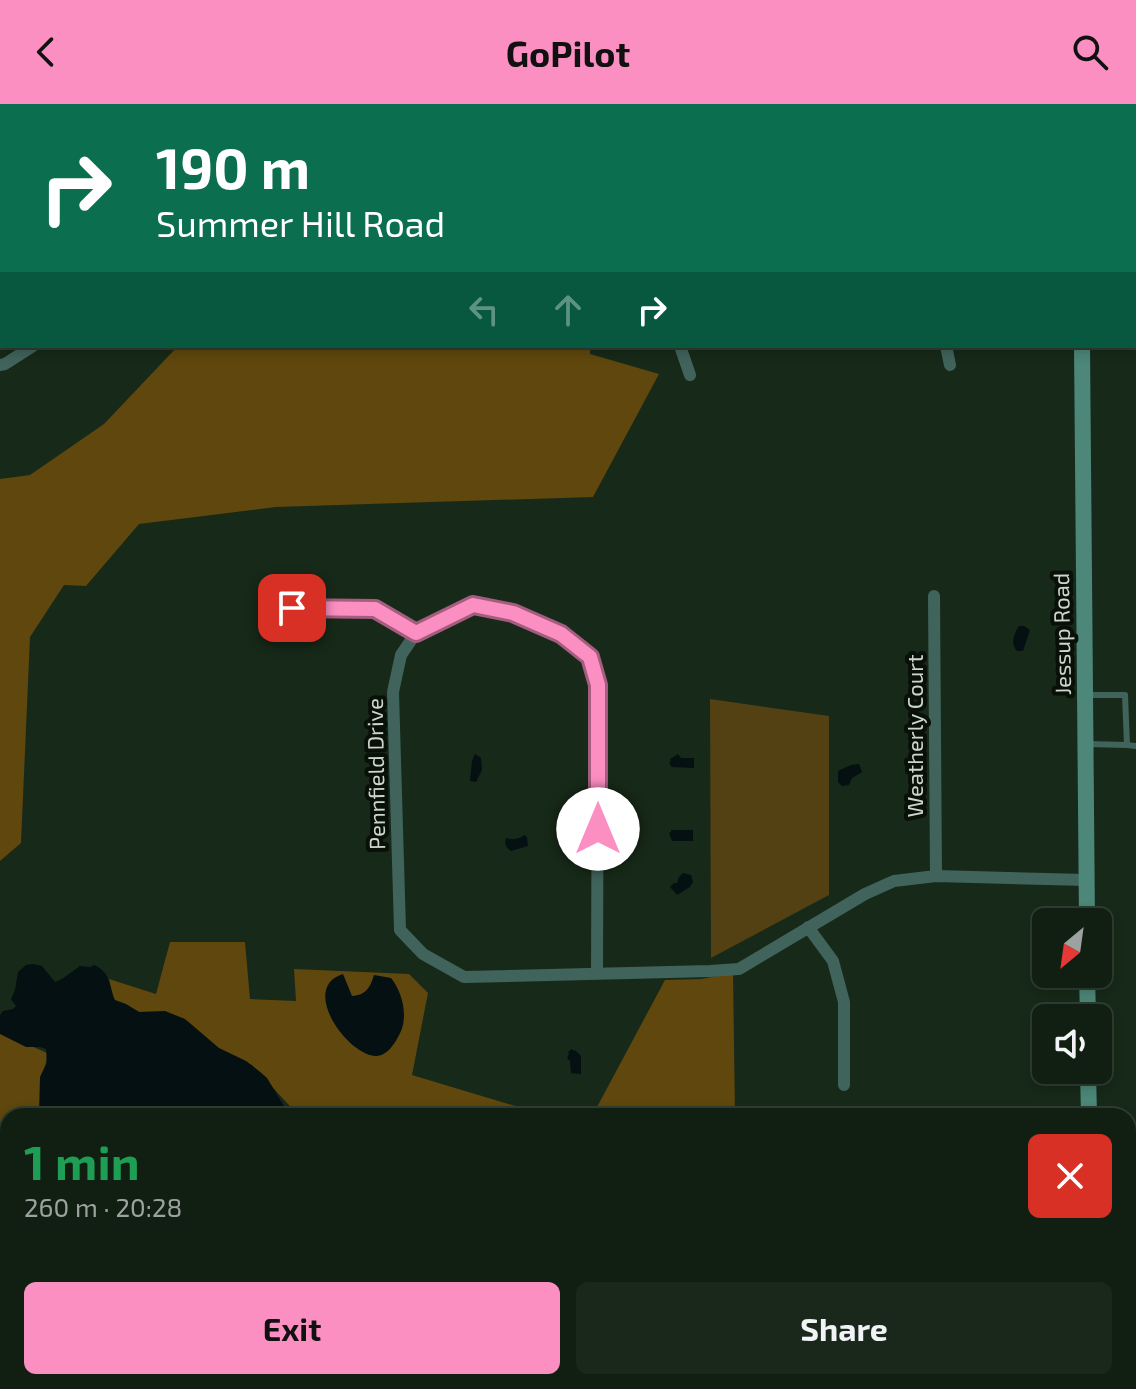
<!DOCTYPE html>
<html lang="en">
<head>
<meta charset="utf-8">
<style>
	body { margin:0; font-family:"Exo 2",sans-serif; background:#1a271b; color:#f1f3f6; height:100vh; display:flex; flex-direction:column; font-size:30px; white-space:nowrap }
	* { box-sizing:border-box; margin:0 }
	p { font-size:26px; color:#9ca29f }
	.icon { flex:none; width:44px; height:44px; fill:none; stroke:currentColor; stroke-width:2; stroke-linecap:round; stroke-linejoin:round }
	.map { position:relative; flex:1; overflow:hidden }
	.sheet { position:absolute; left:0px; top:1004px; width:1136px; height:282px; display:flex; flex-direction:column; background:#111f12; border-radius:24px 24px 0 0; box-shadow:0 4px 12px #0003,0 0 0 2px #303d32 }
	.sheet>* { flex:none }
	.guide { position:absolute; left:0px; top:0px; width:1136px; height:244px; box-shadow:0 4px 12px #0003,0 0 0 2px #303d32; background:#0b6e4f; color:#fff; overflow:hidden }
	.needle { width:52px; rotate:209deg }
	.tools { position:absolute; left:1032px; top:804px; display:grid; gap:16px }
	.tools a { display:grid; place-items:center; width:80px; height:80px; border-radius:12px; background:#111f12; box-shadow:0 4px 12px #0003,0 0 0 2px #303d32; font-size:40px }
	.pin { position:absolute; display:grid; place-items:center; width:68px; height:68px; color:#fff; margin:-34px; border-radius:16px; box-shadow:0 4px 12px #0006 }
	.me { position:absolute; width:88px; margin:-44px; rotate:0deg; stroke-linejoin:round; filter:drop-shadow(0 0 6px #0008) }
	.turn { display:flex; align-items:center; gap:28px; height:168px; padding:0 24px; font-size:36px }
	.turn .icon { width:104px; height:104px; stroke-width:2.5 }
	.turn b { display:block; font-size:56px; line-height:68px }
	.lanes { display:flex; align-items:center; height:76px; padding:0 24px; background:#0003; justify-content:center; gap:40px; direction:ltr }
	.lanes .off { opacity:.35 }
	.round { display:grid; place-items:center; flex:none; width:84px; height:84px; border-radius:12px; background:#1a271b }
	.overview { display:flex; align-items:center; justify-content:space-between; height:136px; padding:0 24px }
	h1 { font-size:48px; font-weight:700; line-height:60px; color:#1e9e55 }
	.action { display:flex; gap:16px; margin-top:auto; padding:16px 24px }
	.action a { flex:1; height:92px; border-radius:12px; background:#fc8fc2; color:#111; font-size:32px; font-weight:700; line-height:92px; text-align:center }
	.action a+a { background:#1a271b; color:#f1f3f6 }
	header { display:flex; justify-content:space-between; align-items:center; height:104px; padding:0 24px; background:#fc8fc2; color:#111; font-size:36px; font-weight:700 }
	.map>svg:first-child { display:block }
	.green { fill:#534013 }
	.forest { fill:#5f470d }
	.water { fill:#041012 }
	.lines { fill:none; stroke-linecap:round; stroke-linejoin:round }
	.lane { stroke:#40635b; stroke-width:6 }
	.street { stroke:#40635b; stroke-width:12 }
	.secondary { stroke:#4c8779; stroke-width:16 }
	.rail { stroke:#a7b3a7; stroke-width:4 }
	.route-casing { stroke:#a45d7e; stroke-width:20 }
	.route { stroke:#fc8fc2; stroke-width:14 }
	.labels { text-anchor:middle; stroke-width:8; stroke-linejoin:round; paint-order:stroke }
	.street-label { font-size:22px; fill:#ccd7cc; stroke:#081008 }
</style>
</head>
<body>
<header><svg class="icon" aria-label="back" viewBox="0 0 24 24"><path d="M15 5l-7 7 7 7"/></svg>GoPilot<svg class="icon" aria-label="search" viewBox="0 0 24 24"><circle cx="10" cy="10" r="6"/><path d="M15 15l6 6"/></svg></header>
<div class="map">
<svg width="1136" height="1285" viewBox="0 0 1136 1285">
	<rect width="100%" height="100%" fill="#172918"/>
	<!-- green -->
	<path class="green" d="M710 595 829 612V791L711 854Z"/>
	<!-- forest -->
	<path class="forest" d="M159 0H560V2H162Z
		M178 242H590V250L659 270 593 393 276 403 139 420 86 482 64 481 30 533 21 739 0 757V375L30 371 104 320Z
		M170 838H245L250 895 296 897 294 865 409 870 428 889 412 971 532 1007 597 1003 665 876 701 875 733 869 735 1012H299L252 961 114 896 109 875 156 890Z
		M0 928 47 949 40 1012H8V1107L0 1097Z
		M8 1113V1239L0 1241V1117Z
		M149 1278H380L376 1285H132Z"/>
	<!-- water -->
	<path class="water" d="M1019 522H1024L1030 526 1023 547H1017C1010 539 1014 530 1019 522Z
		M475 650 481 654 482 666 476 678 470 677 472 657Z
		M678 650 681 654H694V664L672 663 669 659 671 657 670 655Z
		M859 660 862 668 852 674 849 681 842 682 838 678V667L851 661Z
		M671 726H693V737H672L669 729 671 728Z
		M524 731 527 733 528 742 511 747C506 743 504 741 506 734 513 736 520 735 524 731Z
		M683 769 691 771 693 778 690 783 677 791 670 783 674 779H677L679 773Z
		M33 860 42 862 55 878 62 875 80 862 90 863 94 861C112 869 108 881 115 896L126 900 139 908 165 907 185 915 219 944 246 957 259 967 267 974 284 1002 295 1012H39L40 973 47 958 46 945 40 943H26L0 930V911L3 907 13 905 16 902 11 895 15 886 18 868 26 861Z
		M343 870 352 892C366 891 370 884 374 871L391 874C402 888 408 910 401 927 397 936 388 953 375 952 345 949 300 883 343 870Z
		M572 945 574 947 575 946 581 952V970L571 969 570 957 567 954 569 950 568 948Z
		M8 1244V1278H131V1285H0V1249Z"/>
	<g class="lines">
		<!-- lane -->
		<path class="lane" d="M1088 591H1125L1127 641 1136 642
			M1087 640 1127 641"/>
		<!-- street -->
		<path class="street" d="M896 0V2
			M0 59H2
			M1134 85H1136
			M680 242 690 271
			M946 242 950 261
			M0 261 5 260 33 242
			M934 492 936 772
			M292 504 375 505 416 529
			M808 823 833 857 844 898V981
			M597 870 598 581 590 553 561 530 513 509 473 501 416 529 401 551 393 588 400 826 423 850 464 873 710 867 739 865 865 790 894 777 936 772 1086 776"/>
		<!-- secondary -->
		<path class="secondary" d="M1037 0 1038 2
			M1082 242 1087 818
			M1087 870 1088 914
			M1088 966 1089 1012
			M1090 1278V1285"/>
		<!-- rail -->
		<path class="rail" d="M0 1083 8 1094
			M148 1278 154 1285"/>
	</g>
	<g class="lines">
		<!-- route casing -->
		<g class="route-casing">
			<path id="route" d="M292 504 375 505 416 529 473 501 513 509 561 530 590 553 598 581V725"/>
		</g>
		<!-- route -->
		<use href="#route" class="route"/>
	</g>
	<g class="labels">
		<!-- street labels -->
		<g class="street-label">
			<text transform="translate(1062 530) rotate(-91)" y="8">Jessup Road</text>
			<text transform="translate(915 632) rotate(-90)" y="8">Weatherly Court</text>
			<text transform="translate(376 670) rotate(-91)" y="8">Pennfield Drive</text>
		</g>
	</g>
</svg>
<div class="tools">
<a><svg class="needle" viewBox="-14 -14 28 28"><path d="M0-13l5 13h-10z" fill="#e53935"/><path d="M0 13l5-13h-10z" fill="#9ca29f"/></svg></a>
<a><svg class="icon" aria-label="sound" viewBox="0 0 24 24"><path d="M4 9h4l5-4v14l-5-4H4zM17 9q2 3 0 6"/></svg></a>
</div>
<div class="pin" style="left:292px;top:504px;background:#d93025"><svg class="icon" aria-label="arrive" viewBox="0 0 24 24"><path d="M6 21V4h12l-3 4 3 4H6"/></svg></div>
<svg class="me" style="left:598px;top:725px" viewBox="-20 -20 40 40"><circle r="19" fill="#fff"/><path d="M0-13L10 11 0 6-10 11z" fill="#fc8fc2"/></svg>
<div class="guide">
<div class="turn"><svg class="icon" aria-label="right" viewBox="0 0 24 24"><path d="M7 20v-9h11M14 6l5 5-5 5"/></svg><div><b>190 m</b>Summer Hill Road</div></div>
<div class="lanes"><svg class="icon off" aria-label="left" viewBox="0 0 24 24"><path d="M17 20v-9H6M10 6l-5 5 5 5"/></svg><svg class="icon off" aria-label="ahead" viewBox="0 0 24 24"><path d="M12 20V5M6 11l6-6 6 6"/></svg><svg class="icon" aria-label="right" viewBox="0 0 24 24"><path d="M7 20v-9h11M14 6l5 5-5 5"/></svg></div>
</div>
<section class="sheet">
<div class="overview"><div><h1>1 min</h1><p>260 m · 20:28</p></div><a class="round" style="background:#d93025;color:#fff"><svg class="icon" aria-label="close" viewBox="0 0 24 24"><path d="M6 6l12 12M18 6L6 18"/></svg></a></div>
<div class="action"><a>Exit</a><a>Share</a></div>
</section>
</div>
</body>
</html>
